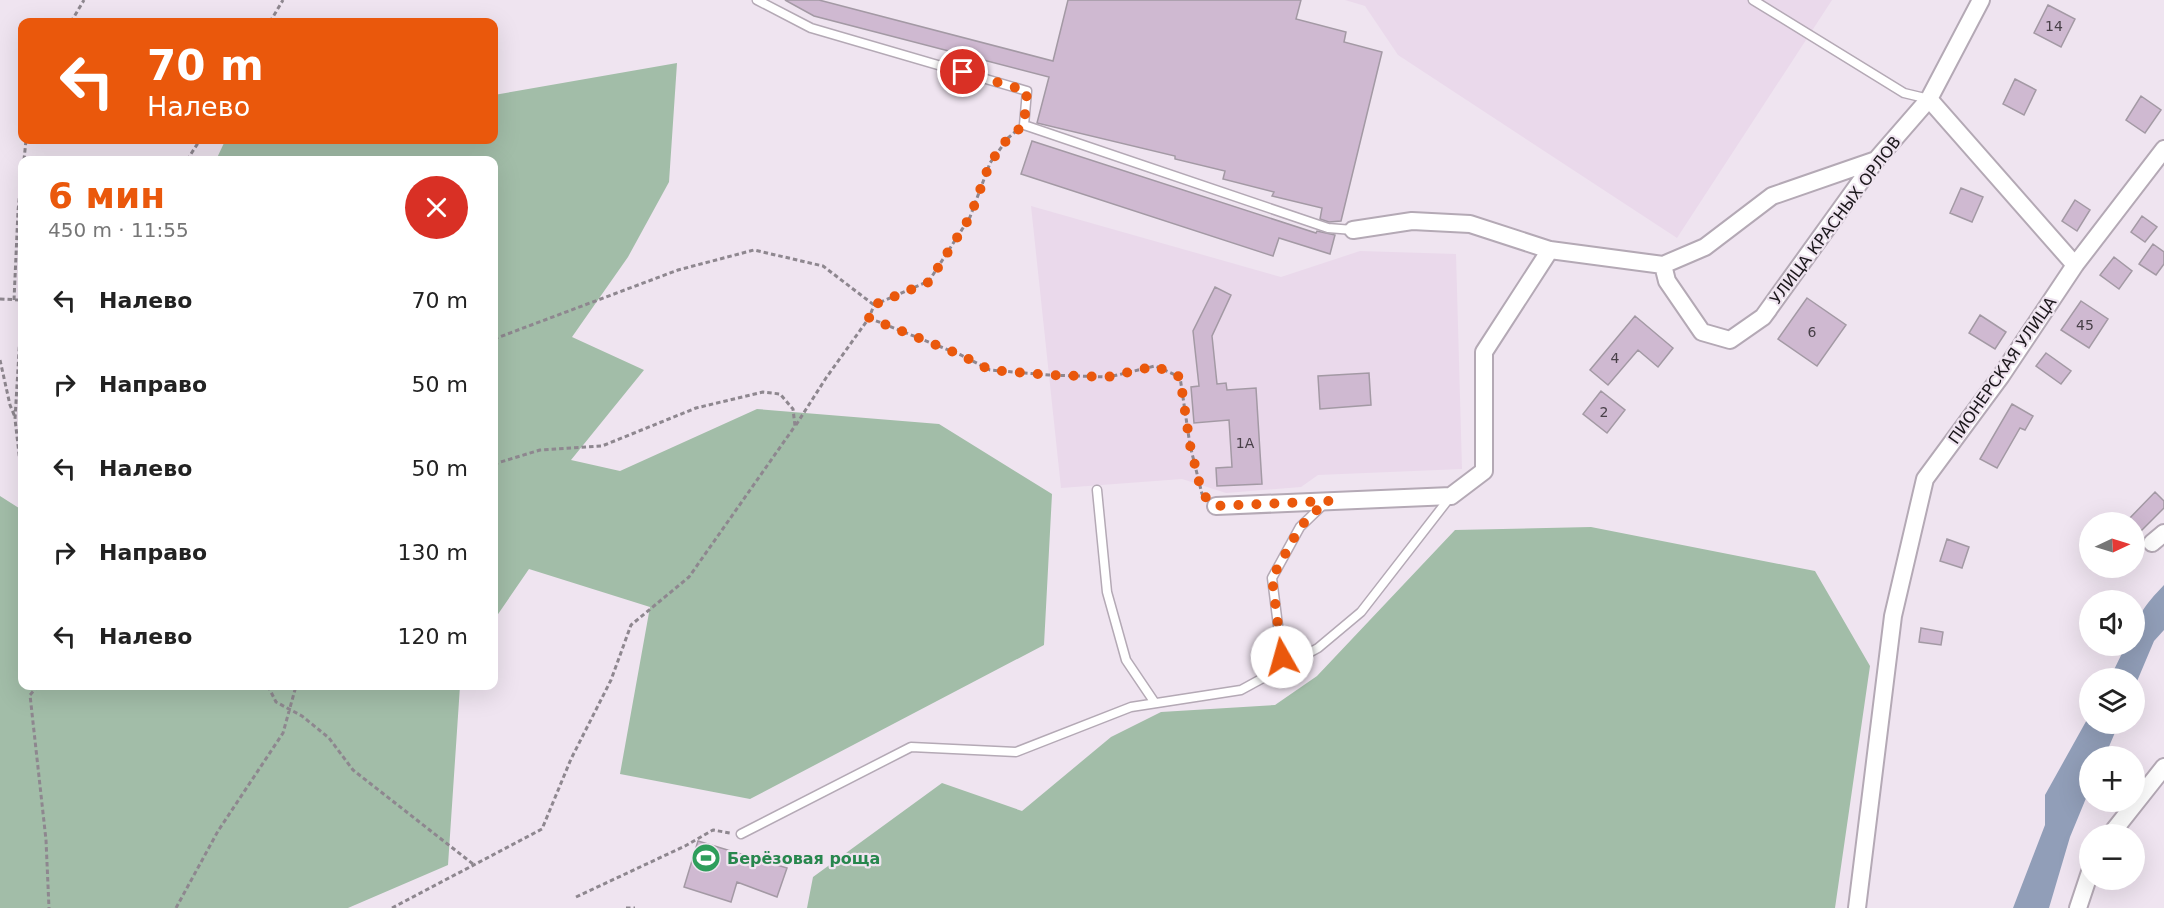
<!DOCTYPE html>
<html lang="ru">
<head>
<meta charset="utf-8">
<style>
	body { margin:0; font-family:"DejaVu Sans",sans-serif; background:#f6f6f6; color:#222; height:100vh; display:flex; flex-direction:column; font-size:22px; white-space:nowrap }
	* { box-sizing:border-box; margin:0 }
	p { font-size:20px; color:#767676 }
	.icon { flex:none; width:33px; height:33px; fill:none; stroke:currentColor; stroke-width:2; stroke-linecap:round; stroke-linejoin:round }
	.map { position:relative; flex:1; overflow:hidden }
	.panel { position:absolute; left:18px; top:156px; width:480px; height:534px; display:flex; flex-direction:column; background:#fff; border-radius:12px; box-shadow:0 6px 24px #0002 }
	.panel>* { flex:none }
	.guide { position:absolute; left:18px; top:18px; width:480px; height:126px; border-radius:12px; box-shadow:0 6px 24px #0002; background:#ea580c; color:#fff; overflow:hidden }
	.needle { width:39px; rotate:86deg }
	.tools { position:absolute; left:2079px; top:512px; display:grid; gap:12px }
	.tools a { display:grid; place-items:center; width:66px; height:66px; border-radius:50%; background:#fff; box-shadow:0 6px 24px #0002; font-size:30px }
	.pin { position:absolute; display:grid; place-items:center; width:51px; height:51px; color:#fff; margin:-26px; border:3px solid #fff; border-radius:50%; box-shadow:0 2px 6px #0007 }
	.me { position:absolute; width:66px; margin:-33px; rotate:353deg; stroke-linejoin:round; filter:drop-shadow(0 0 4px #0008) }
	.turn { display:flex; align-items:center; gap:21px; height:126px; padding:0 30px; font-size:27px }
	.turn .icon { width:78px; height:78px; stroke-width:2.5 }
	.turn b { display:block; font-size:42px; line-height:51px }
	.round { display:grid; place-items:center; flex:none; width:63px; height:63px; border-radius:32px; background:#f6f6f6 }
	.overview { display:flex; align-items:center; justify-content:space-between; height:102px; padding:0 30px }
	h1 { font-size:36px; font-weight:800; line-height:45px; color:#ea580c }
	ul { padding:0; list-style:none }
	li { display:flex; align-items:center; gap:18px; height:84px; padding:0 30px }
	li div { flex:1 }
	li b { display:block; font-size:22px }
	li em { font-style:normal }
	.map>svg:first-child { display:block }
	.built { fill:#ead9eb }
	.forest { fill:#a2bda8 }
	.water { fill:#919eb8 }
	.building { fill:#cfb9d1; stroke:#a399a4; stroke-width:1.5 }
	.lines { fill:none; stroke-linecap:round; stroke-linejoin:round }
	.service-casing { stroke:#b4a9b5; stroke-width:11 }
	.minor-casing { stroke:#b4a9b5; stroke-width:20 }
	.path { stroke:#8e878f; stroke-width:3; stroke-dasharray:4.5 3; stroke-linecap:butt }
	.service { stroke:#fff; stroke-width:8 }
	.minor { stroke:#fff; stroke-width:16 }
	.route { stroke:#ea580c; stroke-width:10; stroke-dasharray:0 18 }
	.labels { text-anchor:middle; stroke-width:4.5; stroke-linejoin:round; paint-order:stroke }
	.number-label { font-size:14px; fill:#484048 }
	.street-label { font-size:16px; fill:#1b171b; stroke:#efe4f0 }
	.leisure-label { font-size:16px; font-weight:bold; fill:#27864d; stroke:#efe4f0; text-anchor:start }
</style>
</head>
<body>
<div class="map">
<svg width="2164" height="908" viewBox="0 0 2164 908">
	<rect width="100%" height="100%" fill="#efe4f0"/>
	<!-- built -->
	<path class="built" d="M1345 0H1832L1677 238 1398 55 1365 6Z
		M1031 206 1281 277 1360 251 1456 254 1462 469 1318 475 1301 487 1226 493 1182 479 1061 488Z"/>
	<!-- forest -->
	<path class="forest" d="M677 63 669 182 628 257 572 337 644 370 571 460 620 471 757 409 939 424 1052 494 1044 645 750 799 620 774 650 607 529 569 494 620V160H216L224 143 274 142 275 140H494V95Z
		M0 496 22 510V686H460L448 865 348 908H0Z
		M1591 527 1815 571 1870 666 1835 908H807L813 877 942 783 1022 811 1111 737 1161 712 1275 705 1317 676 1455 530Z"/>
	<!-- water -->
	<path class="water" d="M2164 585V630L2154 641 2135 686 2134 678H2110L2126 645H2134C2134 617 2145 605 2164 585Z
		M2089 716 2090 723H2119L2105 756H2090L2089 791 2070 837 2049 908H2013L2045 825V795Z"/>
	<!-- building -->
	<path class="building" d="M785 0H819L1053 61 1068 0H1301L1296 19 1346 32 1344 42 1382 52 1341 221 1329 222 1320 219 1322 208 1272 196 1274 192 1223 179 1225 171 1175 159V156L1037 123 1049 77 814 16Z
		M2048 5 2075 19 2061 47 2034 33Z
		M2015 79 2036 90 2024 115 2003 104Z
		M2141 96 2161 110 2145 133 2126 120Z
		M1032 141 1316 233 1317 231 1335 235 1330 254 1279 238 1273 256 1021 174Z
		M1961 188 1983 197 1972 222 1950 213Z
		M2075 200 2090 210 2077 231 2062 221Z
		M2142 216 2157 227 2145 242 2131 232Z
		M2153 244 2164 252V264L2156 275 2139 264Z
		M2114 257 2132 271 2119 289 2100 275Z
		M1215 287 1231 295 1212 336 1217 384 1226 383 1227 390 1256 388 1262 484 1217 486 1216 468 1232 467 1229 420 1194 423 1191 387 1199 386 1193 331Z
		M1807 298 1846 325 1817 366 1778 339Z
		M2081 301 2108 319 2089 348 2061 330Z
		M1980 315 2006 332 1995 349 1969 333Z
		M1635 316 1673 348 1658 367 1638 350 1608 385 1590 370Z
		M2046 353 2071 371 2061 384 2036 366Z
		M1369 373 1371 405 1320 409 1318 376Z
		M1601 391 1625 410 1607 433 1583 414Z
		M2012 404 2033 416 2025 430 2020 428 1997 468 1980 459Z
		M2155 492 2164 501V508L2134 538V522H2126Z
		M1947 539 1969 547 1962 568 1940 561Z
		M1921 628 1943 632 1941 645 1919 642Z
		M698 841 787 868 777 897 737 882 731 902 684 887Z"/>
	<g class="lines">
		<!-- service casing -->
		<g class="service-casing">
			<path id="service" d="M757 0 811 28 1027 91 1024 125 1328 228 1353 230
				M1753 0 1904 93 1929 99
				M1097 490 1107 592 1126 660 1155 703
				M1274 672 1318 648 1361 612 1451 496
				M741 834 911 747 1016 752 1131 707 1241 690 1274 672 1282 657 1272 578 1300 527 1324 504"/>
		</g>
		<!-- minor casing -->
		<g class="minor-casing">
			<path id="minor" d="M1929 99 2075 265
				M1353 230 1412 221 1470 224 1550 250 1663 265 1705 247 1772 196 1876 160
				M1663 265 1667 281 1702 332 1730 340 1763 317 1769 309
				M1763 317 1876 160 1929 99 1981 0
				M1216 506 1451 496 1484 471V352L1550 250
				M2152 543 2164 533
				M2111 834 2164 767
				M1857 908 1893 616 1925 479 2001 376 2075 265 2164 149
				M2078 908 2090 872"/>
		</g>
		<!-- path -->
		<path class="path" d="M71 22 84 0
			M270 22 283 0
			M24 160 26 140
			M187 160 200 140
			M0 299 22 300
			M14 300 18 211 22 171
			M22 302 15 419 22 480
			M869 318 961 355 990 370 1049 375 1109 377 1155 366 1180 377 1190 445 1202 494 1204 496
			M494 339 678 270 754 250 823 266 874 305
			M0 360 10 405 15 417
			M796 425 826 378 869 318 874 305 929 281 970 217 990 163 1008 138 1015 132
			M38 686 30 695 46 840 49 908
			M268 686 276 702 302 716 329 738 353 770 473 864
			M576 897 685 846 713 830 730 833
			M176 908 218 831 283 733 296 686
			M392 908 542 829 571 759 611 680 631 625 689 577 795 426 793 409 780 394 763 392 696 408 602 446 540 450 494 464
			M626 908H635"/>
		<!-- service -->
		<use href="#service" class="service"/>
		<!-- minor -->
		<use href="#minor" class="minor"/>
	</g>
	<g class="lines">
		<!-- route -->
		<path class="route" d="M963 72 1027 91 1024 125 1008 138 990 163 970 217 929 282 874 305 869 318 961 355 990 370 1049 375 1108 377 1155 366 1180 377 1190 445 1202 494 1216 506 1330 501 1319 508 1300 527 1272 578 1282 657"/>
	</g>
	<!-- icons -->
	<defs>
		<g id="stadium-disc" transform="scale(1.5)"><circle r="9.5" fill="#2e9e5b" stroke="#efe4f0"/><path d="M0-5a6.5 5 0 1 0 0 10a6.5 5 0 1 0 0-10ZM-3.5-1.8h7v3.6h-7Z" fill="#fff"/></g>
	</defs>
	<g fill-rule="evenodd">
		<use href="#stadium-disc" x="706" y="858"/>
	</g>
	<g class="labels">
		<!-- number labels -->
		<g class="number-label">
			<text x="2054" y="31">14</text>
			<text x="2085" y="330">45</text>
			<text x="1812" y="337">6</text>
			<text x="1615" y="363">4</text>
			<text x="1604" y="417">2</text>
			<text x="1245" y="448">1А</text>
		</g>
		<!-- street labels -->
		<g class="street-label">
			<text transform="translate(1835 220) rotate(-53)" y="6">УЛИЦА КРАСНЫХ ОРЛОВ</text>
			<text transform="translate(2002 370) rotate(-55)" y="6">ПИОНЕРСКАЯ УЛИЦА</text>
		</g>
		<!-- leisure labels -->
		<g class="leisure-label">
			<text x="727" y="864">Берёзовая роща</text>
		</g>
	</g>
</svg>
<div class="tools">
<a><svg class="needle" viewBox="-14 -14 28 28"><path d="M0-13l5 13h-10z" fill="#e53935"/><path d="M0 13l5-13h-10z" fill="#767676"/></svg></a>
<a><svg class="icon" aria-label="sound" viewBox="0 0 24 24"><path d="M4 9h4l5-4v14l-5-4H4zM17 9q2 3 0 6"/></svg></a>
<a><svg class="icon" aria-label="layers" viewBox="0 0 24 24"><path d="M12 4l9 5-9 5-9-5zM3 14l9 5 9-5"/></svg></a>
<a>+</a>
<a>−</a>
</div>
<div class="pin" style="left:963px;top:72px;background:#d93025"><svg class="icon" aria-label="arrive" viewBox="0 0 24 24"><path d="M6 21V4h12l-3 4 3 4H6"/></svg></div>
<svg class="me" style="left:1282px;top:657px" viewBox="-20 -20 40 40"><circle r="19" fill="#fff"/><path d="M0-13L10 11 0 6-10 11z" fill="#ea580c"/></svg>
<div class="guide">
<div class="turn"><svg class="icon" aria-label="left" viewBox="0 0 24 24"><path d="M17 20v-9H6M10 6l-5 5 5 5"/></svg><div><b>70 m</b>Налево</div></div>
</div>
<section class="panel">
<div class="overview"><div><h1>6 мин</h1><p>450 m · 11:55</p></div><a class="round" style="background:#d93025;color:#fff"><svg class="icon" aria-label="close" viewBox="0 0 24 24"><path d="M6 6l12 12M18 6L6 18"/></svg></a></div>
<ul>
<li><svg class="icon" aria-label="left" viewBox="0 0 24 24"><path d="M17 20v-9H6M10 6l-5 5 5 5"/></svg><div><b>Налево</b></div><em>70 m</em></li>
<li><svg class="icon" aria-label="right" viewBox="0 0 24 24"><path d="M7 20v-9h11M14 6l5 5-5 5"/></svg><div><b>Направо</b></div><em>50 m</em></li>
<li><svg class="icon" aria-label="left" viewBox="0 0 24 24"><path d="M17 20v-9H6M10 6l-5 5 5 5"/></svg><div><b>Налево</b></div><em>50 m</em></li>
<li><svg class="icon" aria-label="right" viewBox="0 0 24 24"><path d="M7 20v-9h11M14 6l5 5-5 5"/></svg><div><b>Направо</b></div><em>130 m</em></li>
<li><svg class="icon" aria-label="left" viewBox="0 0 24 24"><path d="M17 20v-9H6M10 6l-5 5 5 5"/></svg><div><b>Налево</b></div><em>120 m</em></li>
</ul>
</section>
</div>
</body>
</html>
